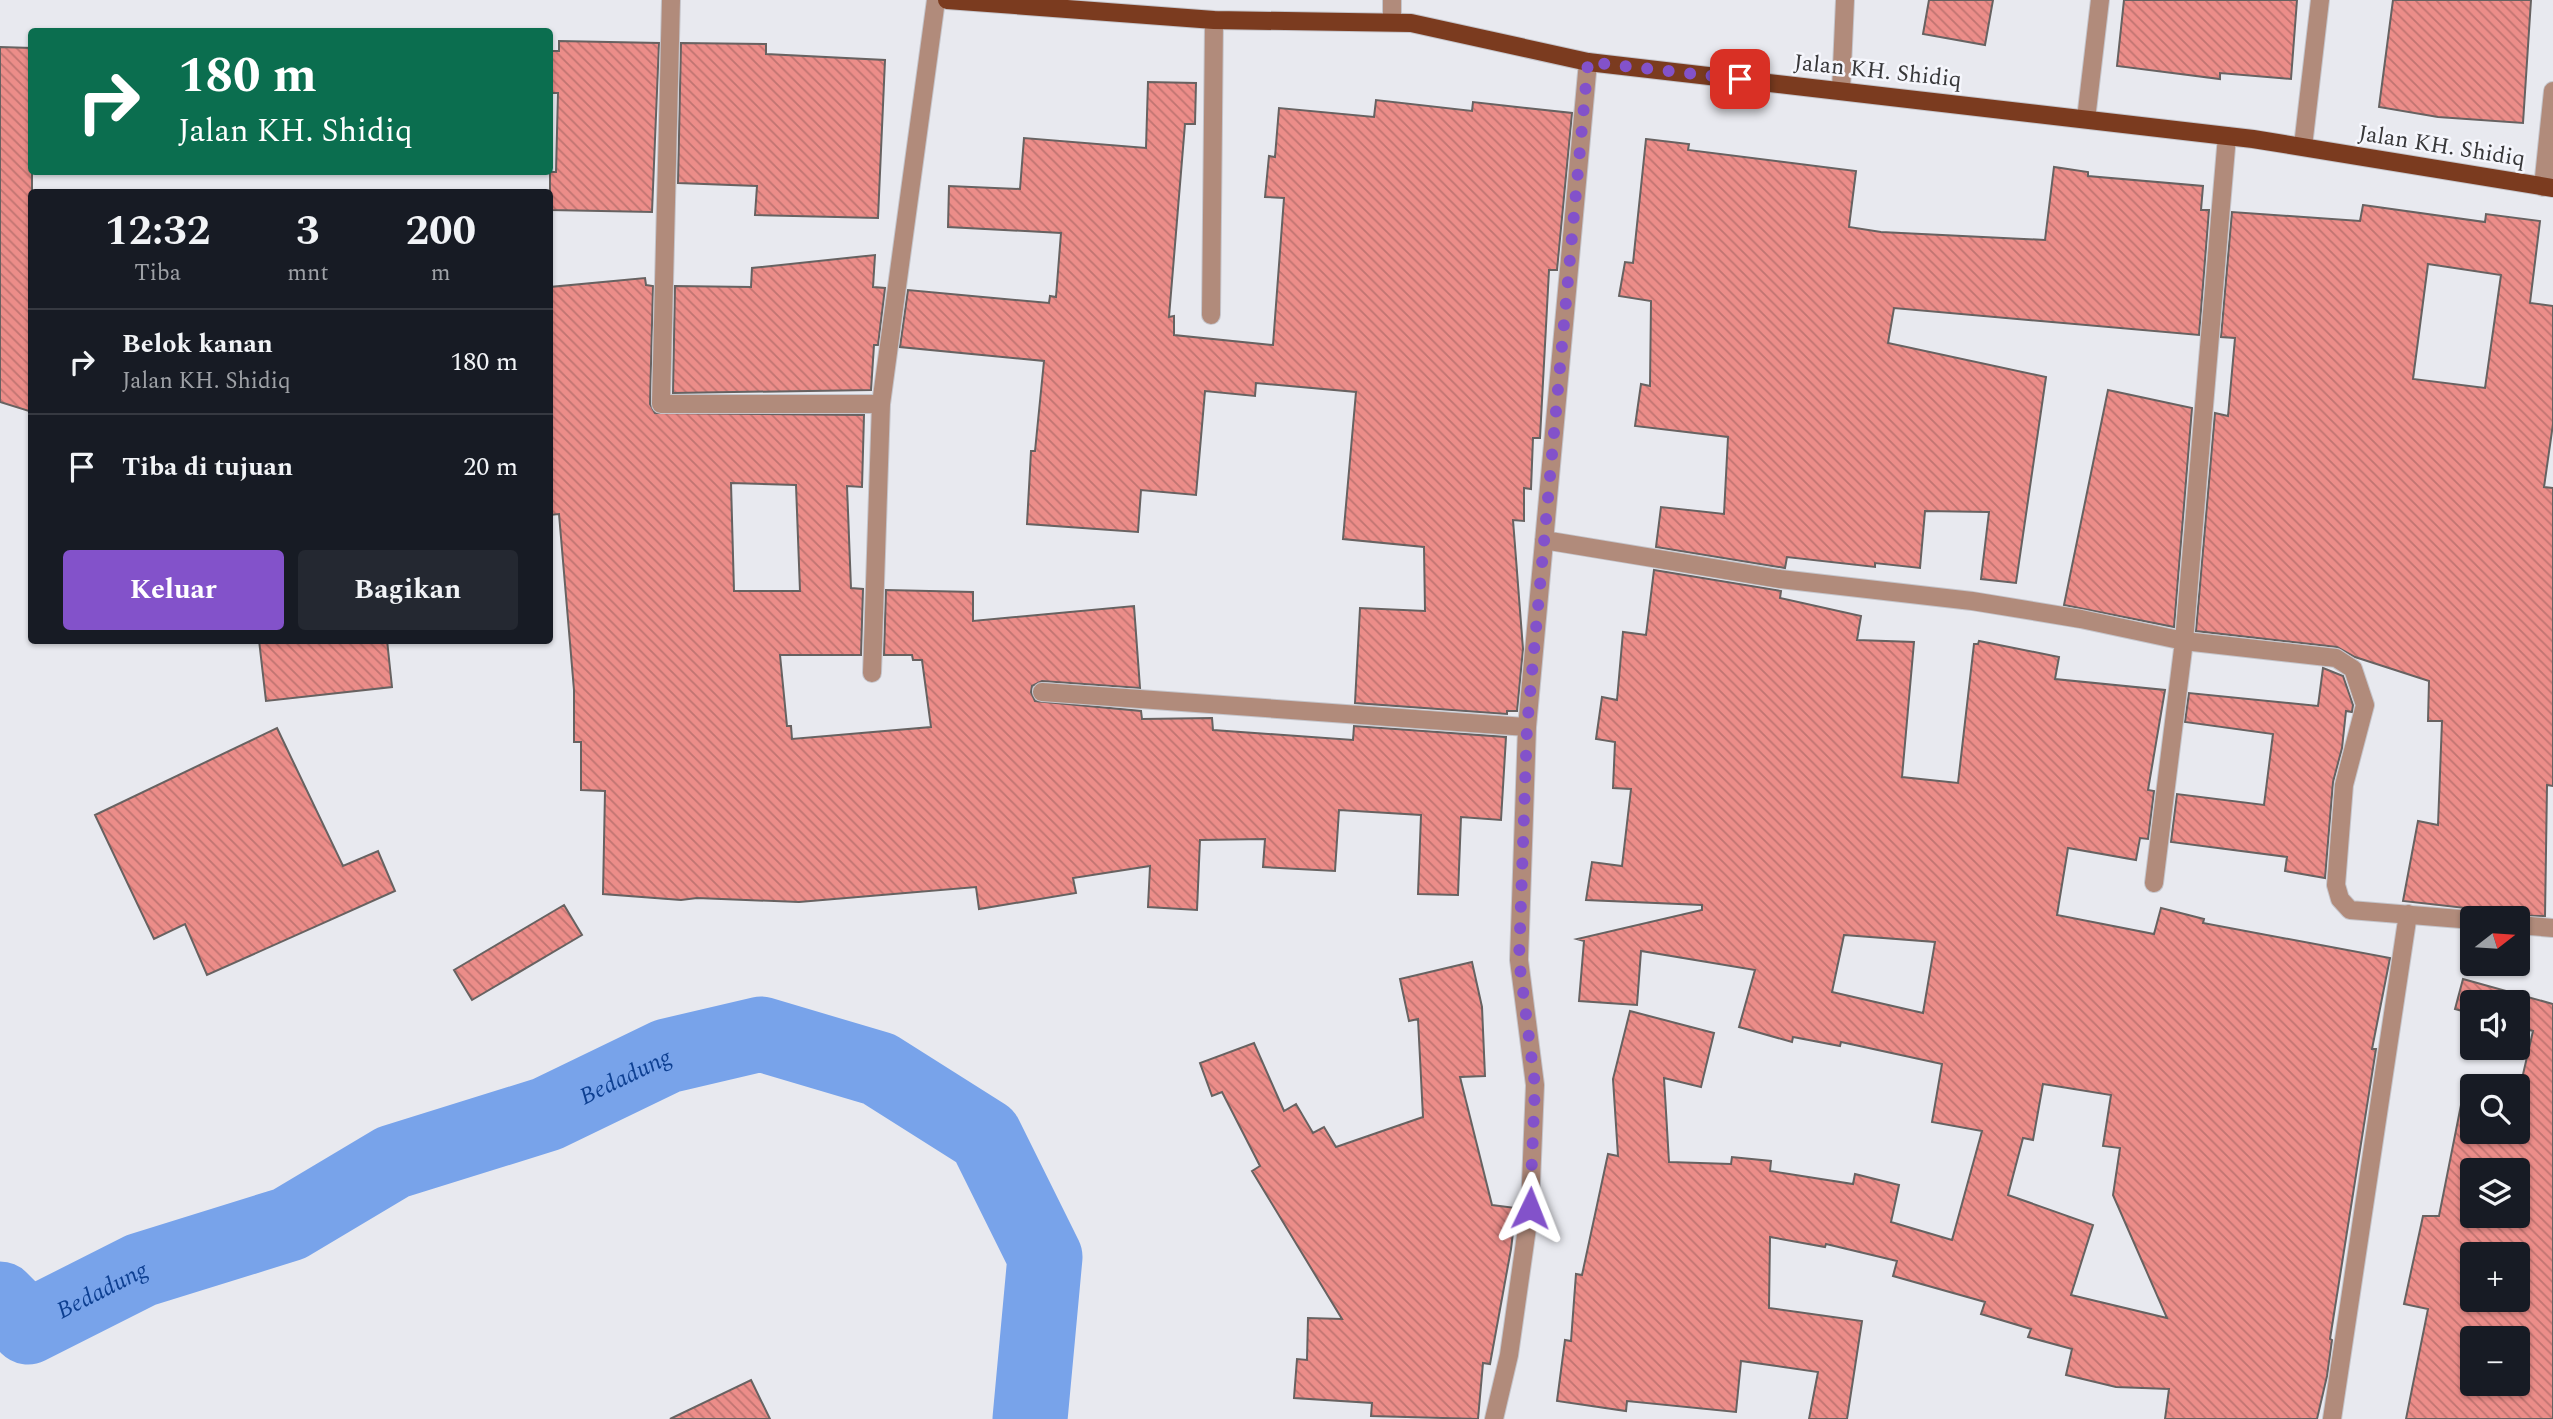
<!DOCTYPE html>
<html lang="id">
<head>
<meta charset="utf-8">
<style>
	body { margin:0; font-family:Spectral,serif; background:#242831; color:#f1f3f6; height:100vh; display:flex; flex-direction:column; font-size:26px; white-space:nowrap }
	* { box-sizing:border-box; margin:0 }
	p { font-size:23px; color:#9ea1a6 }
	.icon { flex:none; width:38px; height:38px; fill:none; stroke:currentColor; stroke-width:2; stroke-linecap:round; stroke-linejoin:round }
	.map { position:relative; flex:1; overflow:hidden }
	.sheet { position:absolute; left:28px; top:189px; width:525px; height:455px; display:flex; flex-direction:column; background:#171b24; border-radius:7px; box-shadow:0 2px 5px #0004 }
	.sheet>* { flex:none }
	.guide { position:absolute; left:28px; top:28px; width:525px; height:147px; border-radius:7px; box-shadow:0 2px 5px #0004; background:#0b6e4f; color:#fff; overflow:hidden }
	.needle { width:46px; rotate:73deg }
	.fabs { position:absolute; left:2460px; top:906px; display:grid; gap:14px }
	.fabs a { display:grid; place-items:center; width:70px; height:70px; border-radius:7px; background:#171b24; box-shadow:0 2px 5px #0004; font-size:35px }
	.pin { position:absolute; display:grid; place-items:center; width:60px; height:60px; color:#fff; margin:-30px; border-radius:14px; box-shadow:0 4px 10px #0006 }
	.me { position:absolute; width:77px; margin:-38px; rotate:2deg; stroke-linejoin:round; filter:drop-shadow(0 0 5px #0008) }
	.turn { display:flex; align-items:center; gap:24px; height:147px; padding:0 35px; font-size:32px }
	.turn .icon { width:91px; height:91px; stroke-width:2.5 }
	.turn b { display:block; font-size:49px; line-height:60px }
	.eta { display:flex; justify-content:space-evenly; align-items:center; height:119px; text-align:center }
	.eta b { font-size:42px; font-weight:700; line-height:49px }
	.action { display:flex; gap:14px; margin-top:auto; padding:14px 35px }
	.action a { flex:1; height:80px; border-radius:7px; background:#8352ca; color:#fff; font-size:28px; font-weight:700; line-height:80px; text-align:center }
	.action a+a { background:#242831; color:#f1f3f6 }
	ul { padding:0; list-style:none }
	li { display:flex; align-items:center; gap:21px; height:105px; padding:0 35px; border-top:2px solid #363941 }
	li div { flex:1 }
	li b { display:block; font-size:26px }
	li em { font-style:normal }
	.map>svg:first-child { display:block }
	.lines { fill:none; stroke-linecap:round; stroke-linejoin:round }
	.river { stroke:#78a3ea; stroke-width:75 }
	.building { fill:url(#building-back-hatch); stroke:#676261; stroke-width:2; fill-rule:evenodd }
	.minor-casing { stroke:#c5c5cb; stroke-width:20 }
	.major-casing { stroke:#c5c5cb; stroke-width:20 }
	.minor { stroke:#b18b7b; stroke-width:18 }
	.major { stroke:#7b3b1f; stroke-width:18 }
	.route { stroke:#8352ca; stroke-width:12; stroke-dasharray:0 21.6 }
	.labels { text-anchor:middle; stroke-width:5; stroke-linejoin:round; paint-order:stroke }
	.street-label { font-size:23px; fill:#373739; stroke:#f5f6fc }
	.water-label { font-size:24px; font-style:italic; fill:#0d3f91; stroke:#f5f6fc }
</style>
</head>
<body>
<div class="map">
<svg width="2553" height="1419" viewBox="0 0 2553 1419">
	<defs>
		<pattern id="building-back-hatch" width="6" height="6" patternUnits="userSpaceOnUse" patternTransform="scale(1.75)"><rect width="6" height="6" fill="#ec8d89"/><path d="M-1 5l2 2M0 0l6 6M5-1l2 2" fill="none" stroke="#c07471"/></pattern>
	</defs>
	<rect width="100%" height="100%" fill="#e8e9ef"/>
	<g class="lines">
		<!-- river -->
		<path class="river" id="s1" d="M0 1299 28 1327 141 1270 289 1224 393 1162 547 1114 667 1056 761 1034 879 1069 985 1136 1045 1257 1030 1419"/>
	</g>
	<!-- building -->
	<path class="building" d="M1929 0H1993L1985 45 1923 34Z
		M2124 0H2297L2291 79 2220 73V79L2117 66Z
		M2393 0H2531L2523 123 2438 117 2379 107Z
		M559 41 659 43 652 212 550 210V172H556L558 93H550V51H559Z
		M681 43 766 44V54L885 60 878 218 755 215 757 186 678 183Z
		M0 47 32 48V412L0 402Z
		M1148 82 1196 83 1195 124H1185L1169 317 1174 316V335L1273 345 1284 198 1265 197 1269 156 1275 157 1279 108 1374 117 1376 100 1472 111 1473 102 1572 113 1557 270H1549L1540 438H1533L1531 489 1524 488V521L1513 520 1523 649 1517 711H1507V714L1355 703 1360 608 1425 611 1424 547 1343 539 1356 392 1256 383 1255 396 1205 391 1196 495 1141 490 1138 532 1027 524 1031 451H1035L1044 361 900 347 908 290 1049 303 1050 296 1056 297 1061 233 948 227 949 186 1020 189 1024 138 1146 148Z
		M1646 139 1689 144 1688 150 1856 171 1849 227 1881 232 2045 240 2054 167 2088 172V176L2203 186 2201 210H2209L2199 335 1894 308 1888 343 2046 377 2016 583 1981 579 1989 512 1925 511 1920 568 1875 563V567L1787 557 1785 568 1656 547 1661 507 1724 514 1728 437 1635 426 1641 384 1650 386 1651 301 1619 296 1625 262 1633 263Z
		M2363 205 2485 222 2486 214 2540 221 2530 303 2553 306V424L2544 487 2553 488V786L2547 785 2545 916 2483 915 2474 909 2403 901 2418 821 2438 825 2442 721H2428L2429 681 2355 657 2337 647 2196 631 2215 413 2228 416 2235 338 2221 337 2232 212 2360 221ZM2428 264 2501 275 2485 388 2413 379Z
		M875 255 873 287 885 288 878 345H874L871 390 673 393 675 286 751 287 752 268Z
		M645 278 646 285 653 286 650 404 655 413 864 415 862 487 847 486 851 588 863 589 861 655H780L787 726H791L792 739 931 727 922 660H913L912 655H884L886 590 973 592V621L1134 606 1140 688 1042 681 1032 686 1031 692 1035 701 1141 711 1142 719 1212 718 1213 730 1353 740 1354 726 1506 737 1501 820 1461 817 1458 895 1418 894 1421 815 1339 810 1335 871 1263 867 1265 839 1200 840 1197 910 1148 907 1150 866 1073 878 1076 893 979 909 976 887 799 902 697 898 681 900 603 894 605 791 581 790V742H574V690L559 514 550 515V287ZM731 483 796 485 800 591H734Z
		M2108 390 2192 408 2174 627 2064 605Z
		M1654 570 1781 591 1780 598 1861 616 1857 640 1914 642 1902 777 1958 783 1974 644H1978L1979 641 2059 657 2055 679 2165 690 2148 790 2154 791 2148 839 2140 838 2136 860 2068 848 2057 915 2154 934 2161 908 2204 919 2203 923 2390 958 2372 1049H2376L2330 1339 2332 1340 2327 1376 2317 1419H2165L2169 1389 2116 1387 2066 1375 2072 1349 2028 1337 2031 1329 1981 1314 1985 1302 1893 1276 1897 1261 1826 1244 1825 1247 1770 1237 1769 1308 1862 1321 1847 1419H1809L1818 1372 1741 1361 1736 1412 1627 1401 1626 1411 1557 1401 1565 1340 1571 1341 1576 1274 1582 1275 1608 1154 1618 1156 1613 1079 1630 1011 1714 1033 1701 1087 1664 1078 1669 1162 1731 1164 1732 1157 1771 1161 1770 1171 1853 1184 1855 1174 1899 1185 1891 1222 1952 1240 1982 1131 1932 1122 1942 1064 1841 1042 1840 1046 1793 1037 1792 1042 1739 1027 1755 970 1641 951 1637 1005 1579 1001 1584 941 1577 939 1702 910V905L1586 900 1592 862 1622 866 1631 789 1613 788 1615 742 1596 739 1602 697 1617 700 1623 632 1646 635ZM1844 935 1935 942 1923 1013 1832 992ZM2043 1084 2111 1095 2103 1146 2120 1148 2113 1195 2167 1318 2071 1295 2093 1225 2008 1195 2023 1138 2033 1140Z
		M259 640H387L392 687 266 701Z
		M2323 668 2343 676 2353 705 2352 712 2346 711 2342 748 2333 782 2325 878 2285 871 2287 857 2171 842 2177 794 2264 805 2273 734 2185 722 2189 693 2318 706Z
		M277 728 343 866 378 851 395 891 207 975 185 924 154 939 95 815Z
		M564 905 582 935 472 1000 454 970Z
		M1472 962 1482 1007 1485 1076 1460 1077 1492 1205 1516 1208 1511 1249 1490 1364 1483 1363 1478 1419 1371 1416 1372 1403 1294 1398 1297 1359 1307 1360 1308 1318 1342 1319 1252 1171 1260 1166 1222 1092 1212 1096 1200 1063 1254 1043 1284 1111 1296 1104 1313 1133 1324 1127 1336 1147 1423 1117 1418 1019 1409 1021 1400 979Z
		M2463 979 2553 1004V1419H2406L2428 1309 2404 1304 2423 1216H2439L2462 1100 2473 1103V1132H2518V1096L2533 1031 2518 1027V1003H2473V1014L2455 1009ZM2473 1171H2518V1216H2473ZM2473 1255H2518V1300H2473ZM2473 1339H2518V1384H2473Z
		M751 1380 770 1419H670Z"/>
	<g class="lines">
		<!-- minor casing -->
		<g class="minor-casing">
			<path id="minor" d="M671 0 661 404H881
				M1392 0V22
				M1841 90 1845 0
				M2086 119 2100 0
				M2303 146 2320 0
				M2543 187 2553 91
				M1211 315 1214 20
				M1544 540 1780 579 1972 601 2081 619 2184 641 2336 658 2353 669 2365 705 2344 785 2336 885 2340 899 2350 910 2473 920
				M872 673 881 404 936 0
				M1042 692 1527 727
				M2154 883 2184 641 2227 136
				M2518 925 2553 928
				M1494 1419 1509 1355 1530 1207 1535 1085 1519 960 1527 727 1588 62
				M2332 1419 2408 914"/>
		</g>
		<!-- major casing -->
		<g class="major-casing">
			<path id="major" d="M947 0 1214 20 1411 23 1588 62 2253 139 2553 188"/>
		</g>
		<!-- minor -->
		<use href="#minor" class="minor"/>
		<!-- major -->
		<use href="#major" class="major"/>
	</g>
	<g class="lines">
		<!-- route -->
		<path class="route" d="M1530 1208 1535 1085 1519 960 1527 727 1588 62 1740 79"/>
	</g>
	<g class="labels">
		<!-- street labels -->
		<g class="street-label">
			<text transform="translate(1878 70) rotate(6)" y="8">Jalan KH. Shidiq</text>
			<text transform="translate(2442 145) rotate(9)" y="8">Jalan KH. Shidiq</text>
		</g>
		<!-- water labels -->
		<g class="water-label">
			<text dy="8" stroke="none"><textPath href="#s1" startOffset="690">Bedadung</textPath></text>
			<text dy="8" stroke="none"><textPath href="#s1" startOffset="122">Bedadung</textPath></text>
		</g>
	</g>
</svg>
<div class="fabs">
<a><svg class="needle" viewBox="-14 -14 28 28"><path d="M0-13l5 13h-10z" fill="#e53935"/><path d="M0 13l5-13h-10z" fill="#9ea1a6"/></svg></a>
<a><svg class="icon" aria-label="sound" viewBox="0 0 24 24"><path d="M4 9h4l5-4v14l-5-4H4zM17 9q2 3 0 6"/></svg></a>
<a><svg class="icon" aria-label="search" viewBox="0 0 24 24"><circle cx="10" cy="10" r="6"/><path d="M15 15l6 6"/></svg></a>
<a><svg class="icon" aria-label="layers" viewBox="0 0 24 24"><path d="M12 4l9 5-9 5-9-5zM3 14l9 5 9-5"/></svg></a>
<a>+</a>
<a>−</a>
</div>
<div class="pin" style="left:1740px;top:79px;background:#d93025"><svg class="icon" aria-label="arrive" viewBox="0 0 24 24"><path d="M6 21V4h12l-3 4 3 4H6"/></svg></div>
<svg class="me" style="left:1530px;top:1208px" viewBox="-20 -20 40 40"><path d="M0-17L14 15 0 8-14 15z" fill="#8352ca" stroke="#fff" stroke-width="4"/></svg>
<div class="guide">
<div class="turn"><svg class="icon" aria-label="right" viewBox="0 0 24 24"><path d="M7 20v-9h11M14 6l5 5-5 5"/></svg><div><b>180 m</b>Jalan KH. Shidiq</div></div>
</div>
<section class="sheet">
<div class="eta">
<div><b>12:32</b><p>Tiba</p></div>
<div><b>3</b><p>mnt</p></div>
<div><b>200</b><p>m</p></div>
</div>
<ul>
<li><svg class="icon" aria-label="right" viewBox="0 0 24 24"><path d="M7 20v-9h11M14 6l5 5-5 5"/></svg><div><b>Belok kanan</b><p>Jalan KH. Shidiq</p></div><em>180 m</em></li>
<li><svg class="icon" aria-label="arrive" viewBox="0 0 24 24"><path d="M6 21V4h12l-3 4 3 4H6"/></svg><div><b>Tiba di tujuan</b></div><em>20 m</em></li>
</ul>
<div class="action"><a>Keluar</a><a>Bagikan</a></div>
</section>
</div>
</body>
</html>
